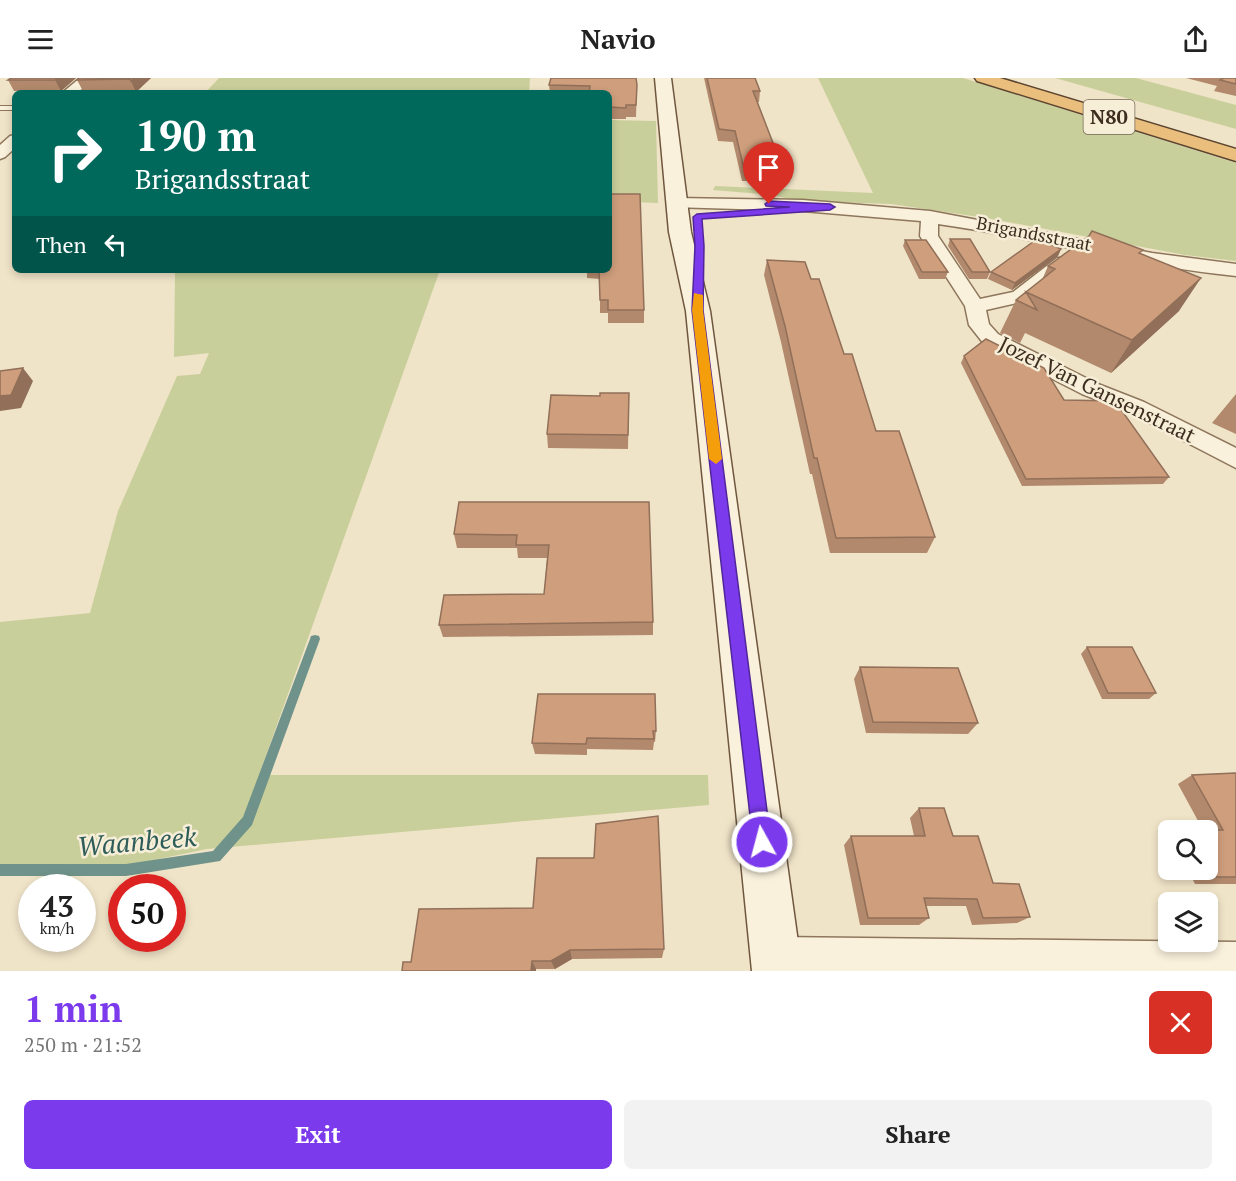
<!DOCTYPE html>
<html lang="en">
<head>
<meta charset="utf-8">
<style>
	body { margin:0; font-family:"PT Serif",serif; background:#f2f2f2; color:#222; height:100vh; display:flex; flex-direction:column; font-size:22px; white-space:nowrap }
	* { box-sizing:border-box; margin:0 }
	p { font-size:20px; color:#767676 }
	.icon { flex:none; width:33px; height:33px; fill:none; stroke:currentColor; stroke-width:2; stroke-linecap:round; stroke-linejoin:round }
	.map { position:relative; height:893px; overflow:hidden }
	.panel { display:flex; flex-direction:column; background:#fff; flex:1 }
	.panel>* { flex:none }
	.hud { position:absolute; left:12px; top:12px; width:600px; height:183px; border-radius:9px; box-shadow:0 3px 9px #0003; background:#00695c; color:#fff; overflow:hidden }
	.buttons { position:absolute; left:1158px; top:742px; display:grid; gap:12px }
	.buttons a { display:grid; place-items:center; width:60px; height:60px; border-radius:9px; background:#fff; box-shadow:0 3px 9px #0003; font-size:30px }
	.speed { position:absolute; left:18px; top:796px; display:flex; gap:12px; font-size:30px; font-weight:700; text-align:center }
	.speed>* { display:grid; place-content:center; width:78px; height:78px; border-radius:50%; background:#fff; box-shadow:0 3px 9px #0003; line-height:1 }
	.speed small { font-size:15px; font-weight:400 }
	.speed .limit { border:9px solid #d22; background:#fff; color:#111 }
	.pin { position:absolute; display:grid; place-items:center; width:51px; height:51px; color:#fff; margin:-62px -26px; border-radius:50% 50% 50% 0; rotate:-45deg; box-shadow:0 0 6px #0007 }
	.pin .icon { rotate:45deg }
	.me { position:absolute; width:66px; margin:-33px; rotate:353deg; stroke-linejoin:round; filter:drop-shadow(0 0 4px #0008) }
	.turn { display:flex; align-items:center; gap:21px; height:126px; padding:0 24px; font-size:27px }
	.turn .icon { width:78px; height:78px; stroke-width:2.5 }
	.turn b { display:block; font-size:42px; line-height:51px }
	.then { display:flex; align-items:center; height:57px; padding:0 24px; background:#0003; gap:12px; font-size:22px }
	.round { display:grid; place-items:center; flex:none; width:63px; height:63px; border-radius:9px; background:#f2f2f2 }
	.summary { display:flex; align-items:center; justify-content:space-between; height:102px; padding:0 24px }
	h1 { font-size:36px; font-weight:600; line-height:45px; color:#7c3aed }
	.primary-button { display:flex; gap:12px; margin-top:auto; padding:12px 24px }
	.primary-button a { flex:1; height:69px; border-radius:9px; background:#7c3aed; color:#fff; font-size:24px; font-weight:600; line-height:69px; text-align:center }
	.primary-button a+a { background:#f2f2f2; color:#222 }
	header { display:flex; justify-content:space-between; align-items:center; height:78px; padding:0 24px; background:#fff; font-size:27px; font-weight:600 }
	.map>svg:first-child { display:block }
	.green { fill:#c9cf9b }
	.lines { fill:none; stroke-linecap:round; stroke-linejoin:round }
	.stream { fill:#6f938a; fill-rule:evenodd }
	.service-casing { stroke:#8d765c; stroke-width:2 }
	.minor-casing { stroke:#8d765c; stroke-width:3 }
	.secondary-casing { stroke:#6f573f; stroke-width:3 }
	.trunk-casing { stroke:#5b4430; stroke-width:3 }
	.service { fill:#faf1dc; fill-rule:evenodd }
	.minor { fill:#faf1dc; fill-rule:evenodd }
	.secondary { fill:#faf1dc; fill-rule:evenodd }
	.trunk { fill:#eabe7c; fill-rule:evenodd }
	.wall { fill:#b2896c }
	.shaded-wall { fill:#916f58 }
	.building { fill:#cf9f7d; stroke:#916f58; stroke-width:1.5 }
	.route { fill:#7c3aed; stroke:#51269a; stroke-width:1.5 }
	.slow { fill:#f59e0b }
	.labels { text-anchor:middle; stroke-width:5; stroke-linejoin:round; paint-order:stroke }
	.far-street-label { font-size:18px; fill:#3d2e20; stroke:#f7eed8 }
	.shield { fill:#f7eed8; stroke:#756857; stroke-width:1.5 }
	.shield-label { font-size:20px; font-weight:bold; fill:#3d2e20 }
	.street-label { font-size:21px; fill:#3d2e20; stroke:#f7eed8 }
	.near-water-label { font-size:27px; font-style:italic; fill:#2f5d5a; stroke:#f7eed8 }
</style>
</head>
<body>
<header><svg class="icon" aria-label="menu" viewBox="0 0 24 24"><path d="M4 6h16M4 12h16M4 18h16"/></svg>Navio<svg class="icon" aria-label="share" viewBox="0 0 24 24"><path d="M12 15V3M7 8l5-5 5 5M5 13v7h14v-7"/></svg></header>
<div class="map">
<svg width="1236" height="893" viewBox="0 0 1236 893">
	<rect width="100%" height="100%" fill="#f0e4c8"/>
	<!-- green -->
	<path class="green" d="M219 0H530L529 15H137L206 14Z
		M818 0H963L1236 85V183L1185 177 986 140 891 126 796 123 773 117 713 112 715 108 873 115Z
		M1055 0H1136L1236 27V51Z
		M609 42 656 43 658 125 609 123Z
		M183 192H440L259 697H708L709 727 207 771 130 787 0 792V544L90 535 118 433 177 298 200 296 209 275 174 279 175 194Z"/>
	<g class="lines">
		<!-- stream -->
		<path class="stream" d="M315 557 319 558 320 561 252 747 220 783 126 798H0V786H126L213 773 243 739 310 561 311 558Z"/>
		<!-- service casing -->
		<g class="service-casing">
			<path id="service" d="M0 28H15V32H0Z"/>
		</g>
		<!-- minor casing -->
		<g class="minor-casing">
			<path id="minor" d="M80 0H95L77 15H62Z
				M15 57V70L5 79 0 81V67L10 58Z
				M677 120 803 122 930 133 1152 175 1236 186V198C1136 188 1038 160 938 146V158L980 221 1013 214 1057 180H1071L1073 184 1071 188 1026 223 986 232 989 246 998 256 1098 306 1144 324 1236 370V390L1128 334 1082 316 984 266 969 247 965 228 920 158 921 143 803 133 671 129 669 125 671 121Z
				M776 859 1236 864V893H762L756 879 762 865Z"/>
		</g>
		<!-- secondary casing -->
		<g class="secondary-casing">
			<path id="secondary" d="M655 0H671L691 154 710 233 802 893H752L686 233 669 154Z"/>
		</g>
		<!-- trunk casing -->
		<g class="trunk-casing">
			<path id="trunk" d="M975 0H1000L1236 71V83L977 3Z"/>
		</g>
		<!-- service -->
		<use href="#service" class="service"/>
		<!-- minor -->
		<use href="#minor" class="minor"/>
		<!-- secondary -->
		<use href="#secondary" class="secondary"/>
		<!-- trunk -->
		<use href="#trunk" class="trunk"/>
	</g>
	<!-- wall -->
	<path class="wall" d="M11 0H76L61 13H14L8 2Z
		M79 0H151L136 14 135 12 83 13 77 2Z
		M704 0H755L760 13 759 24H757L783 91 781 103H742L733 64 718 63Z
		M1186 0H1236V18L1214 13 1217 8Z
		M549 7H637L636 39H626V41H609V15H550Z
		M950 161 990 194 987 201H969L948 168Z
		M905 162 948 194 945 201H919L903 168Z
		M1061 171 1058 178 1012 212 988 201 991 194Z
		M1140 176 1179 233 1111 295 1025 255 1020 265 1000 255 1016 222 1042 202 1048 188Z
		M767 182 811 201 844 276 876 353 935 459 927 475H830L812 396H810L781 264 764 197Z
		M587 192H609L644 232V245H608V235H600V201L587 200Z
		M964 278 1169 399 1163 406 1022 408 961 285Z
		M629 315 628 371 548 370 547 356 600 318Z
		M1236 316V356L1212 345Z
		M649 424 653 544V557L443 559 439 547 544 516 547 480H518L517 470H457L454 456Z
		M1087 569 1156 615 1149 621H1102L1081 576Z
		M860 589 978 645 968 656 866 655 854 601Z
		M656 653 655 664H654L653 672 587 671V677L535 676 532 665Z
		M1236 695V806H1195L1188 792H1208V753H1186L1188 752H1203L1178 706 1192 697Z
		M919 730 953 758 993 805 1030 839 1017 845 972 847 966 828H925L929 840 919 847H860L844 767 851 758H914L910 740Z
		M533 830 664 871 662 880 572 881 555 891H536V893H402L411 884Z"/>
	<!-- shaded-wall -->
	<path class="shaded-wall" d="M57 0H76L61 13 55 2Z
		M134 0H151L136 14 131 3Z
		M1061 171 1058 178 1012 212 1015 205Z
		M1201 200 1179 233 1111 295 1132 262Z
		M23 290 33 303 21 330 0 333V318Z
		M570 872 572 881 555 891 551 883Z
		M532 883 536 891V893H531Z"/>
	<!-- building -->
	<path class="building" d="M11 0H57L55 2H8Z
		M79 0H134L131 3 130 1 77 2Z
		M551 0H636L637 7 636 27H626V30L609 29V15H589L590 8 549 7Z
		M707 0H755L760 13H753L783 91H744L735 53 719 51Z
		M1224 0H1236V6L1220 2Z
		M609 116H640L644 232H608V222H600L599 192H609Z
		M1092 153 1143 172 1139 175 1201 200 1132 262 1026 214 1037 232 1016 222 1055 191 1048 188 1089 158Z
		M950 161H970L990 194H972Z
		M1037 161 1061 171 1015 205 991 194Z
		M905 162H926L948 194H922Z
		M767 182 805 184 811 201H819L844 276H852L876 353H899L935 459 836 460 817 380H814L785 248Z
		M986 261 1044 290 1064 322 1115 323 1169 399 1026 401 964 278Z
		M23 290 11 317 0 318V293Z
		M600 315H629L628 357 547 356 551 317 600 318Z
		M459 424H649L653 544 439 547 444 517 544 516 549 467H516L517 457 454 456Z
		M1087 569H1132L1156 615H1108Z
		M860 589 958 590 978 645 873 644Z
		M538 616H655L656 653H653L654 661 587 660 586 666 532 665Z
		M1236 695V799H1211L1208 791V753H1188V752H1223L1192 697Z
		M919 730H944L953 758H978L993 805 1019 806 1030 839 983 840 977 821 924 820 929 840H868L851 758H925Z
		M658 738 664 871 570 872 551 883H532L531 893H402L403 884H411L419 831 533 830 537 780H594L596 746Z"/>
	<!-- route -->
	<path class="route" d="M769 123 830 126 835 129 830 132 702 141 704 168 703 232 771 764 768 771 762 773 755 771 753 764 692 232 695 168 693 139 697 136 790 129 766 128 765 126Z"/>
	<!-- slow -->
	<path class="slow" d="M694 215 703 217V232L722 381 716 386 709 381 692 232Z"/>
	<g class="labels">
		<!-- far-street labels -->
		<g class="far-street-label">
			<text transform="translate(1034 156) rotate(11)" y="6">Brigandsstraat</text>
		</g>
		<!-- shield labels -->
		<rect class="shield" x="1083.5" y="22" width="51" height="34" rx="4.5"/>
		<g class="shield-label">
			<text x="1109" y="46">N80</text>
		</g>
		<!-- street labels -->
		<g class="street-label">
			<text transform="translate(1097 312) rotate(26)" y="7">Jozef Van Gansenstraat</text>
		</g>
		<!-- near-water labels -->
		<g class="near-water-label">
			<text transform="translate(137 764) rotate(-5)" y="9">Waanbeek</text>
		</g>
	</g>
</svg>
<div class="buttons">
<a><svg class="icon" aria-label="search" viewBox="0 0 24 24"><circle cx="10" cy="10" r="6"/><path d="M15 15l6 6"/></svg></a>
<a><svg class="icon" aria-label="layers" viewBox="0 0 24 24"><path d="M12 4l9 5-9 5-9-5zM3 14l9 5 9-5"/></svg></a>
</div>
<div class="speed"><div>43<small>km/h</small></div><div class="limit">50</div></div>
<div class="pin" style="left:769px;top:126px;background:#d93025"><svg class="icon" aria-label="arrive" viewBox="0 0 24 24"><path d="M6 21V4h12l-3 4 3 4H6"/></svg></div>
<svg class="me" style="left:762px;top:764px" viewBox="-20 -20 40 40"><circle r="17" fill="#7c3aed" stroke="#fff" stroke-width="3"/><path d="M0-11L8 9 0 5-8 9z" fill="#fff"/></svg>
<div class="hud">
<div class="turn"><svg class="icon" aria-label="right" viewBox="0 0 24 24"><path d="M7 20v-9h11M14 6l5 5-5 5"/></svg><div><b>190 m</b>Brigandsstraat</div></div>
<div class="then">Then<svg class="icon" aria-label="left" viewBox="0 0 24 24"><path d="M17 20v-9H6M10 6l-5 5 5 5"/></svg></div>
</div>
</div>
<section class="panel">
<div class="summary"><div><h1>1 min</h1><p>250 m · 21:52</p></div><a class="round" style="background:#d93025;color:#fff"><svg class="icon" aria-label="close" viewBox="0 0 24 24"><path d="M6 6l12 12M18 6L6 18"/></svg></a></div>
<div class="primary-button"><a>Exit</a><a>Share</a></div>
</section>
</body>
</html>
